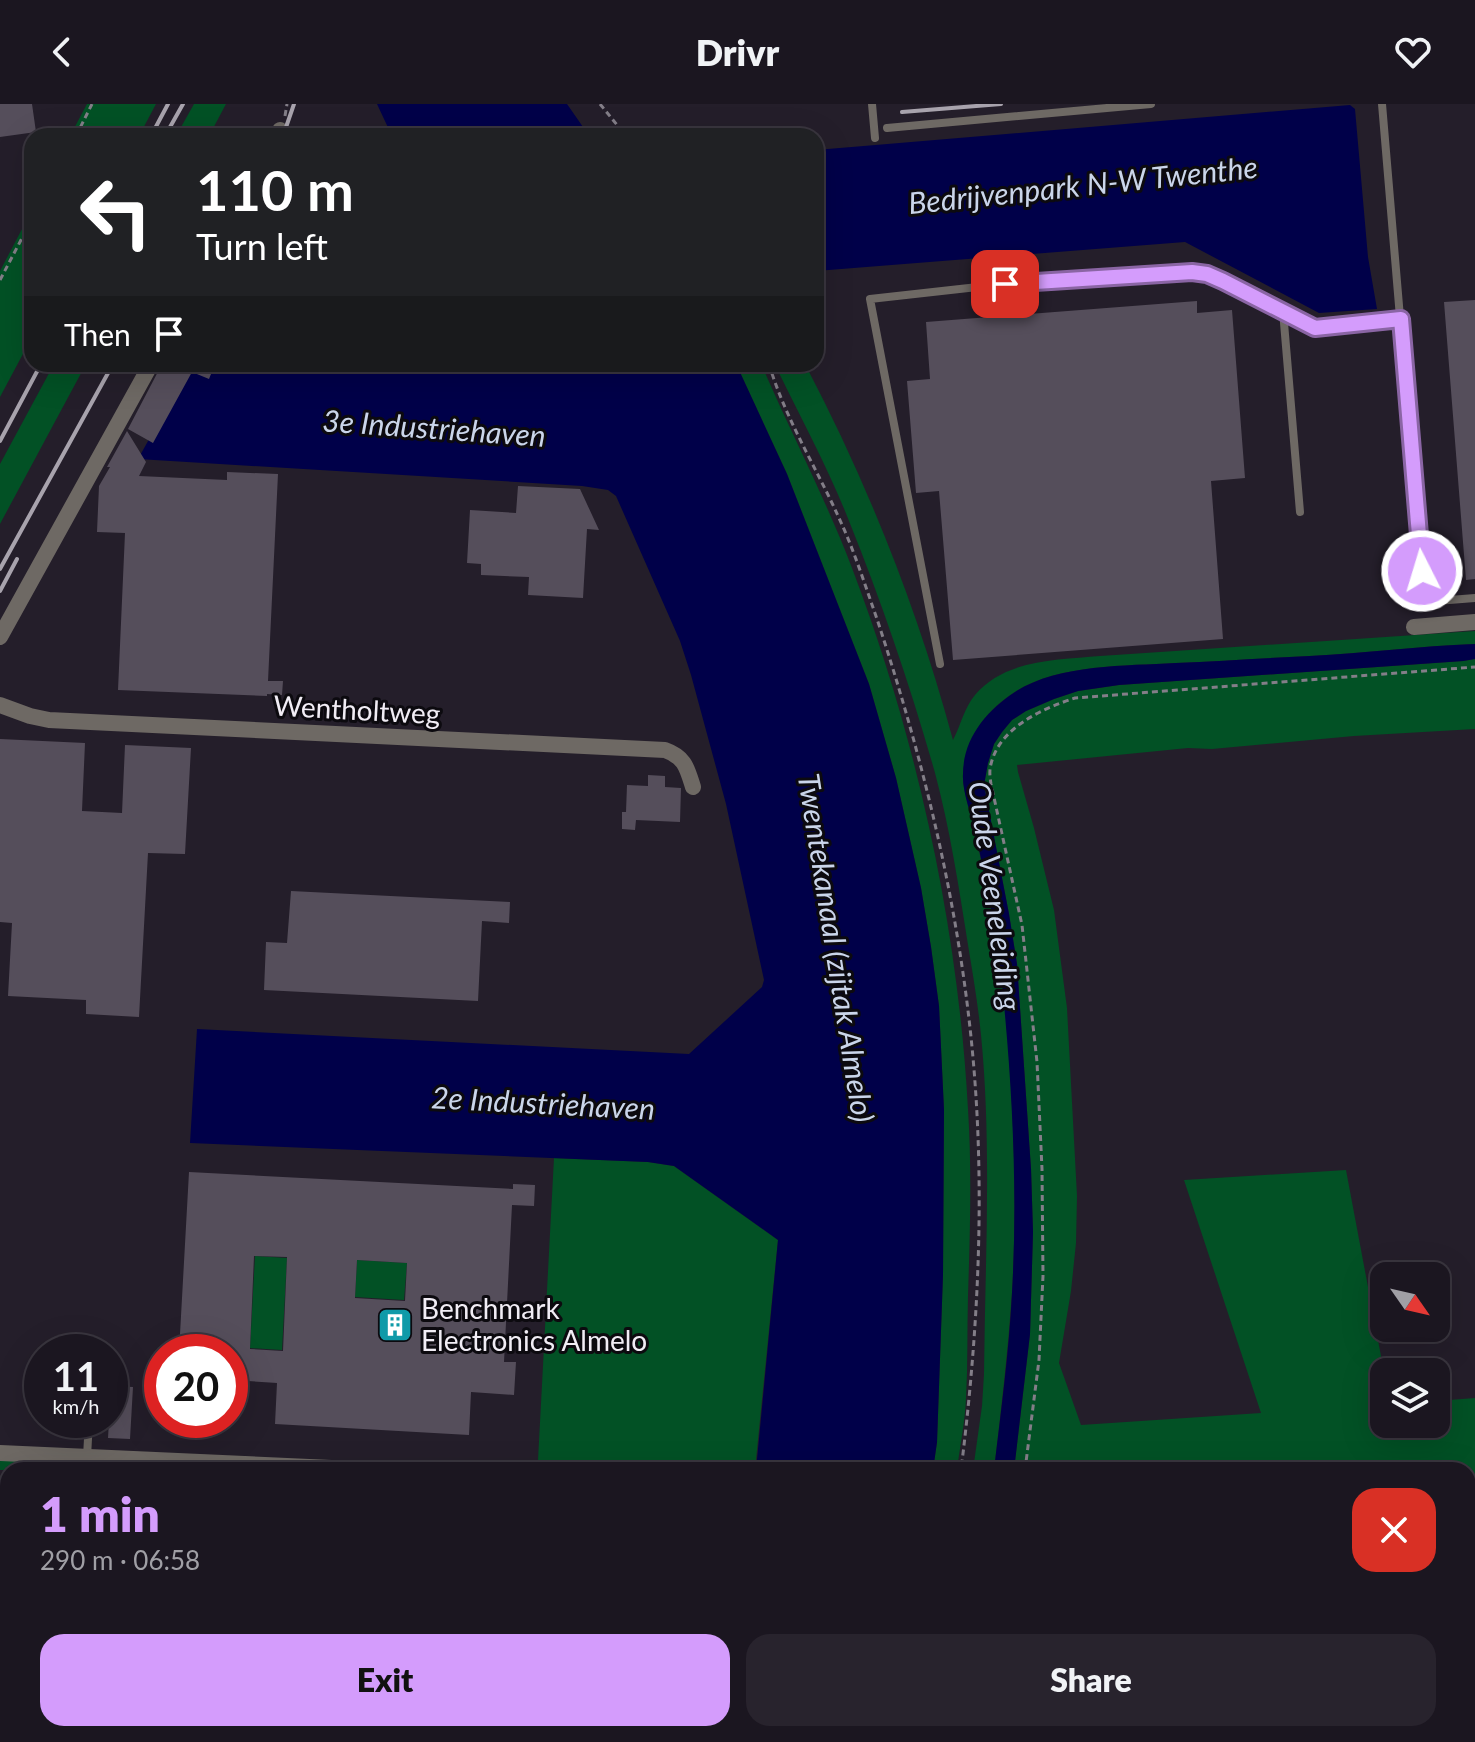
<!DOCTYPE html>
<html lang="en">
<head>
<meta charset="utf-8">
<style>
	body { margin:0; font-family:Lato,sans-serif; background:#28232d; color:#f1f3f6; height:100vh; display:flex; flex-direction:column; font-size:30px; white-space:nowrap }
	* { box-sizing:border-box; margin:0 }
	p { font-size:26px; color:#a09fa5 }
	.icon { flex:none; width:44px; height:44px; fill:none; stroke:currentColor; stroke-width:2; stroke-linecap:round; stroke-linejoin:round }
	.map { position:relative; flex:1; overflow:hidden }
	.panel { position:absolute; left:0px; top:1358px; width:1476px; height:280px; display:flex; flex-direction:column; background:#1b1620; border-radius:24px 24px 0 0; box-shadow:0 8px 32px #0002,0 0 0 2px #39353e }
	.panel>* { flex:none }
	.hud { position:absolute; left:24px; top:24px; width:800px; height:244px; border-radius:24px; box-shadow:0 8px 32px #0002,0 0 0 2px #39353e; background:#202124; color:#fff; overflow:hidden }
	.needle { width:52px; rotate:124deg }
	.buttons { position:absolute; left:1370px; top:1158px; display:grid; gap:16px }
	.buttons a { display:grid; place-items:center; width:80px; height:80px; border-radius:16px; background:#1b1620; box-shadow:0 8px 32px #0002,0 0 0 2px #39353e; font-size:40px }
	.speed { position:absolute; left:24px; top:1230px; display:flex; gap:16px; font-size:40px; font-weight:700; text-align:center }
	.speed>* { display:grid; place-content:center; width:104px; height:104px; border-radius:50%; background:#1b1620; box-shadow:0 8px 32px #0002,0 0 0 2px #39353e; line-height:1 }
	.speed small { font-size:20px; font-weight:400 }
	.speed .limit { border:12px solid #d22; background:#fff; color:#111 }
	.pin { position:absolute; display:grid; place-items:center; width:68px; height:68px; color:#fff; margin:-34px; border-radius:16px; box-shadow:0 4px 12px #0006 }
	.me { position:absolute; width:88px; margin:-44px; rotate:355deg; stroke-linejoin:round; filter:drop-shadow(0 0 6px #0008) }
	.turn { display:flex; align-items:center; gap:28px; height:168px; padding:0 40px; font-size:36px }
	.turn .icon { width:104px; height:104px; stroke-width:2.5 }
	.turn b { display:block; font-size:56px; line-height:68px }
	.then { display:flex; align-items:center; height:76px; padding:0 40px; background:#0003; gap:16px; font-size:30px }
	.round { display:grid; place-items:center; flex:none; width:84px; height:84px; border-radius:24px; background:#28232d }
	.headline { display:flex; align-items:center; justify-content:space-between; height:136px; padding:0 40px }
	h1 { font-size:48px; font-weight:800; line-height:60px; color:#d49cfc }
	.primary-button { display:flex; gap:16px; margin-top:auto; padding:16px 40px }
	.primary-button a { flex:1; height:92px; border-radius:24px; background:#d49cfc; color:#111; font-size:32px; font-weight:800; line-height:92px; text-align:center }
	.primary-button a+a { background:#28232d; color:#f1f3f6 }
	header { display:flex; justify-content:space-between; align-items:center; height:104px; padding:0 40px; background:#1b1620; font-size:36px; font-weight:800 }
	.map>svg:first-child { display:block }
	.green { fill:#025125 }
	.water { fill:#000049 }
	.building { fill:#554e5b; fill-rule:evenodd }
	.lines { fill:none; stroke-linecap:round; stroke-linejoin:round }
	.path { stroke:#837e88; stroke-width:3; stroke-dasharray:6 4; stroke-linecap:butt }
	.service { stroke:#6e6964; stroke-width:8 }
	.minor { stroke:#6e6964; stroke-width:16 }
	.rail { stroke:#a8a3ad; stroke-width:4 }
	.route-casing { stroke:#8a65a4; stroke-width:20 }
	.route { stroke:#d49cfc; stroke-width:14 }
	.labels { text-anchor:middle; stroke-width:6; stroke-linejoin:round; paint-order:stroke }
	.street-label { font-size:28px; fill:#f1edf5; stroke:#0c0a0f }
	.poi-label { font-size:28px; fill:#f1edf5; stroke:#0c0a0f; text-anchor:start }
	.water-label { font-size:30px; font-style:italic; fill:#cad5ea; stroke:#0c0a0f }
</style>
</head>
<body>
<header><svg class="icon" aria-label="back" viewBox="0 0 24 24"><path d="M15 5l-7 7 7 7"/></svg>Drivr<svg class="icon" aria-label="heart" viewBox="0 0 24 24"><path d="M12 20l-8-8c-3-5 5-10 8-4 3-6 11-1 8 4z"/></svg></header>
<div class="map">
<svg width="1475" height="1638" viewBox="0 0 1475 1638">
	<rect width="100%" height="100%" fill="#241e2a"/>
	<!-- green -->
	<path class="green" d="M87 0H156L139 32H70Z
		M194 0H226L209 32H176Z
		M32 106V233L0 293V167Z
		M54 260H86L0 420V360Z
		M746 260H764L766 271C794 335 827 398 852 464 917 635 958 822 968 1005 972 1067 970 1129 968 1192 967 1226 968 1260 966 1294 965 1318 960 1342 957 1366H933L937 1338 943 1170 944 1006 939 902 931 843 921 784 896 674 869 580 787 370 738 264Z
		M777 260H805C868 380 918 506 953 636 961 621 964 604 975 591 1005 555 1058 556 1100 552L1475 527V540C1420 542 1365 549 1310 552 1265 554 1221 557 1176 559 1126 562 1058 560 1015 588 985 607 965 635 963 671 962 685 973 717 976 733 987 782 997 833 1003 883 1013 984 1018 1087 1012 1189 1008 1248 1001 1307 994 1366H973L982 1302 984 1270C985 1157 992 1043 981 931 978 901 973 871 968 841 959 784 950 725 935 669 911 584 882 499 849 417 829 366 803 318 779 269Z
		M1475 555V625L1354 632 1212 645 1188 644 1017 661 1018 668 1034 724 1054 806 1067 904 1077 1092 1076 1139 1071 1187 1059 1259 1081 1321 1261 1309 1184 1076 1346 1066 1384 1268V1320H1436V1297L1475 1294V1553L1468 1554V1366H1014L1030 1230 1033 1128 1031 1065 1017 860 1009 810 984 681 988 659 994 640 1002 628 1012 616 1026 607 1054 595 1078 587 1119 581 1463 557Z
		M554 1054 648 1058 674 1062 778 1136 755 1366H695L538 1356Z
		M255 1152 287 1154 282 1246 250 1244Z
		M357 1156 407 1159 404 1196 355 1193Z
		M0 1354 44 1356 52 1363 51 1366H0Z
		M3 1488H8V1542H3V1535L1 1534Z
		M176 1630H288V1638L175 1633Z
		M1216 1630H1365L1366 1638H1217Z"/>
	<!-- water -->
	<path class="water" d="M377 0H567L583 23 593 32H392Z
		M1350 1 1355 5 1368 153 1377 205 1319 209 1185 138 816 167V46Z
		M191 260H739L738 264 787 370 869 580 896 674 921 784 931 843 939 902 944 1006 943 1170 937 1338 933 1366H756L778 1136 674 1062 648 1058 190 1039 197 925 689 950 762 883 764 876 726 700 691 571 680 537 616 392 608 386 582 382 138 355Z
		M1475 540V555L1463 557 1119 581 1078 587 1054 595 1026 607 1012 616 1002 628 994 640 988 659 984 681 1009 810 1017 860 1031 1065 1033 1128 1030 1230 1014 1366H994C1001 1307 1009 1248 1012 1189 1018 1083 1012 976 1001 870 996 822 985 774 975 726 971 709 962 688 963 670 963 635 986 607 1015 588 1058 560 1126 562 1176 559 1221 557 1265 554 1310 552 1365 549 1420 542 1475 540Z
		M664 1630H874L872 1638H652Z"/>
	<!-- building -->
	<path class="building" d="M0 0H32L36 28 0 33Z
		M1475 196V475L1466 476 1444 198Z
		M1197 197V209L1232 206 1245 374 1211 377 1223 535 953 556 939 387 916 389 907 277 930 275 926 218Z
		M162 260H215L209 275 192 268 153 339 128 325Z
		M127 327 146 358 139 372 227 376V368L278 370 268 577H283L282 591 267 590V592L118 586 125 429 97 428 99 382 110 363H107Z
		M518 382 580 385 599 426 587 425 583 494 528 491 529 473 481 471V460L467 459 470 406 516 409Z
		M0 635 85 639 82 707 122 709 125 641 191 644 185 750 148 749 139 913 86 910V896L8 892 12 819 0 818Z
		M648 671 665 672V683L681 684 680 718 636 716 635 726 622 725V708H626L627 681 648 682Z
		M291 787 510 798 509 819 482 817 478 897 264 886 266 838 287 839Z
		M189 1068 513 1085V1080L535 1081 534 1102 512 1101 504 1258H516L514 1291 471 1288 469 1331 275 1320 277 1279 248 1277V1273L230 1272V1248H179ZM254 1152 287 1153 283 1247 250 1245ZM357 1156 407 1159 405 1197 355 1194Z
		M111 1282 133 1283 130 1335 108 1334Z"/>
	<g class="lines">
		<!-- path -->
		<path class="path" d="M600 0 626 32
			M285 12 287 0
			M76 32 92 0
			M0 176 32 115
			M769 260C785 314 816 363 839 414 854 446 865 481 877 515 922 651 956 790 971 933 986 1077 979 1222 961 1366
			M1025 1366 1039 1256 1043 1172 1042 1065 1037 958 1022 821 991 680C990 674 989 667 991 660 1000 623 1042 605 1075 594L1475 563
			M0 1485 8 1486
			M0 1546H8
			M898 1638 901 1630
			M972 1638 973 1630"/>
		<!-- service -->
		<path class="service" d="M872 0 875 34
			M1382 0 1424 498 1475 494
			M887 24 1151 0
			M1283 207 1300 408
			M940 560 870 195 1032 177 1192 168 1207 170 1223 177 1315 224 1401 215
			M87 1353 89 1316"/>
		<!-- minor -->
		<path class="minor" d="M277 32 280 26
			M1414 523 1475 518
			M0 533 151 260
			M0 601 30 612 49 616 665 646C685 653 687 664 693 683
			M0 1349 376 1366
			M0 1381 8 1383"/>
		<!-- rail -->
		<path class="rail" d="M902 8 1001 0
			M151 32 168 0
			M165 32 183 0
			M283 32 294 0
			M0 337 41 260
			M0 465 113 260
			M0 487 17 455"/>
	</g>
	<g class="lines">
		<!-- route casing -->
		<g class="route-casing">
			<path id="route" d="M1005 180 1192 168 1207 170 1223 177 1315 224 1401 215 1422 467"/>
		</g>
		<!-- route -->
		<use href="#route" class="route"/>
	</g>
	<!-- icons -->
	<defs>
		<g id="building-square" transform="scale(1.8)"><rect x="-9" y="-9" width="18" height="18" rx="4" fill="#0f9aa8" stroke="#0c0a0f"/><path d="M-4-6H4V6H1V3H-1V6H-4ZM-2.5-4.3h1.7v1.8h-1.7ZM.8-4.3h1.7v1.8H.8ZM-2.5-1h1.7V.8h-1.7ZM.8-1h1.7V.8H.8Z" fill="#fff"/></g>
	</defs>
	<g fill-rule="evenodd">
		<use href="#building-square" x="395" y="1221"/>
	</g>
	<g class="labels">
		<!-- street labels -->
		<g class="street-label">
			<text transform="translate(357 606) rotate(3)" y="10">Wentholtweg</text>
		</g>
		<!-- poi labels -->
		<g class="poi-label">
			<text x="421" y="1215">Benchmark<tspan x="421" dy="32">Electronics Almelo</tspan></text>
		</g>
		<!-- water labels -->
		<g class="water-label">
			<text transform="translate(1083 82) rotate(-6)" y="10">Bedrijvenpark N-W Twenthe</text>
			<text transform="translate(434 325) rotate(4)" y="10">3e Industriehaven</text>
			<text transform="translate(994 792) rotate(82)" y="10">Oude Veeneleiding</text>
			<text transform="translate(835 844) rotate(81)" y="10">Twentekanaal (zijtak Almelo)</text>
			<text transform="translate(543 1000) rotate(3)" y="10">2e Industriehaven</text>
		</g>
	</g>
</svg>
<div class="buttons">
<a><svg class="needle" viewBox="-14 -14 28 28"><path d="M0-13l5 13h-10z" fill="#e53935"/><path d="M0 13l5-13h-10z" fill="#a09fa5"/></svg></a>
<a><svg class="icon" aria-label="layers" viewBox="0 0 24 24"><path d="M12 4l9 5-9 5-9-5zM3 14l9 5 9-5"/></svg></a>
</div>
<div class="speed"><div>11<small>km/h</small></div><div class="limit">20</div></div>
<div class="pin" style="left:1005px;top:180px;background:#d93025"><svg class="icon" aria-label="arrive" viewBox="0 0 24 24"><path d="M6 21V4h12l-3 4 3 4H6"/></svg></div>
<svg class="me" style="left:1422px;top:467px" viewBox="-20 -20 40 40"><circle r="17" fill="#d49cfc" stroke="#fff" stroke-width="3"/><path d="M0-11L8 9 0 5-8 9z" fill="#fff"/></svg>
<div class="hud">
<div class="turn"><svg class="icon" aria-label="left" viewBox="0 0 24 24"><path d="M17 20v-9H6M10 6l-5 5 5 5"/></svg><div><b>110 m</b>Turn left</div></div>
<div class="then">Then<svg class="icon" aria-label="arrive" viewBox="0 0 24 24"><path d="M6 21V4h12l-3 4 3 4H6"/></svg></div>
</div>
<section class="panel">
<div class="headline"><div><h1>1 min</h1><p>290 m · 06:58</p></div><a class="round" style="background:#d93025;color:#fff"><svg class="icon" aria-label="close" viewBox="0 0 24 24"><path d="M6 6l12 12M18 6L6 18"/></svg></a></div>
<div class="primary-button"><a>Exit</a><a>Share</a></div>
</section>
</div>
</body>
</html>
